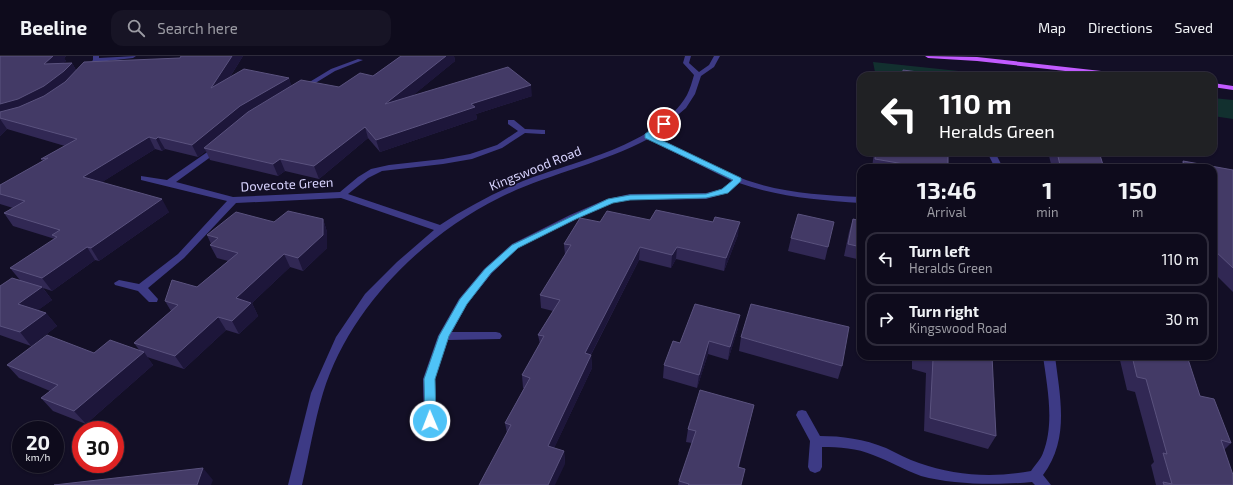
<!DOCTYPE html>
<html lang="en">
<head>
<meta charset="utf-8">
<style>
	body { margin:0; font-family:"Exo 2",sans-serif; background:#171425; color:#f1f3f6; height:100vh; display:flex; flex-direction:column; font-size:15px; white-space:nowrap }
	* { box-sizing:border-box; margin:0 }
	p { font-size:13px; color:#9b9ba3 }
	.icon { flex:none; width:22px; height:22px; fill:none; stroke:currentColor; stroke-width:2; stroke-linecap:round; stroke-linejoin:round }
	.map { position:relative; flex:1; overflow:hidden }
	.drawer { position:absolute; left:857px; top:108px; width:360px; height:196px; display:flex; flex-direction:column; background:#0e0b1c; border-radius:12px; box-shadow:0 1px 3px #0004,0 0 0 1px #2e2b3b }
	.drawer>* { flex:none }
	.banner { position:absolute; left:857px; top:16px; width:360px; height:84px; border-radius:12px; box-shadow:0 1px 3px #0004,0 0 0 1px #2e2b3b; background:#202124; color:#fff; overflow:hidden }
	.speed { position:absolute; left:12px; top:365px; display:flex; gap:8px; font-size:20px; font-weight:700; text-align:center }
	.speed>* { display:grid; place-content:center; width:52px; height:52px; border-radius:50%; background:#0e0b1c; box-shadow:0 1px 3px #0004,0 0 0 1px #2e2b3b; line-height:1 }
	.speed small { font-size:10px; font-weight:400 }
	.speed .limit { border:6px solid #d22; background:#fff; color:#111 }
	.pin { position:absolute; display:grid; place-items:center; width:34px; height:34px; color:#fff; margin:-17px; border:2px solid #fff; border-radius:50%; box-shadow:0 1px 4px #0007 }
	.me { position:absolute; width:44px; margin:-22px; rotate:359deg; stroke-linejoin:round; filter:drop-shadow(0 0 3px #0008) }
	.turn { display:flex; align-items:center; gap:14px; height:84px; padding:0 16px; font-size:18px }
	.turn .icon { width:52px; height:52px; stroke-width:2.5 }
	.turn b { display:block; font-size:28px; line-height:34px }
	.eta { display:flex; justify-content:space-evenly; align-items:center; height:68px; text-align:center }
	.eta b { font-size:24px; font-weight:700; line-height:28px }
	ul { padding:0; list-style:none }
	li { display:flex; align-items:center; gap:12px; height:54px; margin:0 8px 6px; padding:0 8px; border:2px solid #2e2b3b; border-radius:12px }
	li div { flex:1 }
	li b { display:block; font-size:15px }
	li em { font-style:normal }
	header { display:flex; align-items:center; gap:24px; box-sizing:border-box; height:56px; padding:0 20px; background:#0e0b1c; border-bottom:1px solid #2e2b3b }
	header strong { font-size:19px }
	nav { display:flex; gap:22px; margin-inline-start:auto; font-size:14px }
	.search { width:280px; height:36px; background:#171425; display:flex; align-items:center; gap:10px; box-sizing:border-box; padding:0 14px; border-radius:12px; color:#9b9ba3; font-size:15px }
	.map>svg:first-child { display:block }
	.green { fill:#12302f }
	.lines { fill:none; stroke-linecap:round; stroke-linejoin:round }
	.street { fill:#3d3a85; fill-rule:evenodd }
	.primary { fill:#c25bff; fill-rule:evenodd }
	.wall { fill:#312854 }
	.shaded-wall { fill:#1d163a }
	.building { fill:#433a66; stroke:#5a527e }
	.route { fill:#4fc3f7; stroke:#337fa1 }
	.labels { text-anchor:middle; stroke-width:3; stroke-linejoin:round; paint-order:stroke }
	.street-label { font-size:13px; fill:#d9d4ff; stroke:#130f26 }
</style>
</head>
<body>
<header>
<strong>Beeline</strong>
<div class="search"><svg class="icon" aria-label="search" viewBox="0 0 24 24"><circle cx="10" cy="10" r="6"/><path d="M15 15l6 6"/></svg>Search here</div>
<nav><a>Map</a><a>Directions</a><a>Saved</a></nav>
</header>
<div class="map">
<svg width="1233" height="429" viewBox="0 0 1233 429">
	<rect width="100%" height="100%" fill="#130f26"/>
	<!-- green -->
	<path class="green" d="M873 6 1006 20H871L875 16Z
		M1213 42 1233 44V63L1213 60Z"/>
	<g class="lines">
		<!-- street -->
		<path class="street" d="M93 0H99V2L136 0 133 2 98 6 87 17H83V15L93 4Z
			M685 0H691L689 7 699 16 709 9 714 0H720L714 11 701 20 695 38 686 52 653 80C683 94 711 111 741 122 779 137 821 139 861 141V147C820 144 779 141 739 127L728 137 706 143 630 144 612 147 576 163 518 192 492 217 467 248 452 276H496L500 277 502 280 500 283 448 284 435 323 436 379 434 383 430 384 426 383 424 379 423 323 438 280 459 243 484 213 512 188 570 159 607 143 630 138 706 137 722 133 732 125 648 83C601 108 547 118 499 142 421 181 349 253 323 337 314 367 309 399 302 429H288L311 337 336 281 365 238 397 206 434 174 341 142 236 147 184 202 148 232 158 243 157 246H149L138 235 115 229 114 227 119 224 139 228 178 198 227 145 141 124V120L167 124 216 90H219L223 92 176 126 233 141 340 136 358 121 371 113 389 109 443 103 470 98 497 89 518 75 508 68V64H514L525 73 545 74V78H542L525 77 502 92 472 103 443 108 382 115 368 122 348 138 440 169C466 152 494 137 523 125 574 105 657 90 687 39 690 33 692 26 694 19L683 7Z
			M358 3 363 4 335 15 304 34 298 33 331 13Z
			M987 96H995L1003 112H995Z
			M1043 300H1055C1060 341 1070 383 1043 419L1051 429H1035L1032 426C999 429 953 429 921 420 904 414 890 405 873 399 857 392 839 391 822 391V411L820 415 815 417 810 415 808 411 810 385 796 359 798 355 802 354 806 355 820 380C842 380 864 383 886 392 897 397 907 403 919 407 955 420 994 422 1031 415 1035 409 1041 403 1043 397 1055 367 1047 330 1043 300Z"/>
		<!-- primary -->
		<path class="primary" d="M925 0 977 1 1128 18 1131 20H1110L977 5 928 2Z
			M1213 27 1233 30V34L1213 31Z"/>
	</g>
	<!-- wall -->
	<path class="wall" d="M0 0H66L64 2 66 5 63 7H72L76 14 180 2 181 0H243L230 21 289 22 291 30 339 31 373 20 401 0H454L455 5 412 40H532L476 58 477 63 380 96 368 82 319 123 285 115 278 120 210 104 206 95 198 101 165 93 162 95 155 93 102 126 169 156 99 205 95 204 52 235 43 232 52 244 38 254 46 257 57 270 31 290 0 279V230L20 224 10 212 55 183 13 170 4 157 13 152 0 148V129L43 105 41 103 65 90 7 73 0 80Z
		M874 96H948V112H872Z
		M1048 96H1099L1104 112H1052Z
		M1183 105 1233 114V236L1213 216V112H1179Z
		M323 163 327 176V192L303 215 290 211 252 247 258 260 239 278 226 274 184 313 147 301 153 309 86 368 53 355 41 342 50 335 19 322 7 309 94 297 140 295 134 287 171 255 165 245 197 231 228 205 217 202 210 189 211 188 207 179 274 166Z
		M853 163 861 165V204L844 200 849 176Z
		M650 164 738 179 724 215 676 203 671 212 639 204 591 299 592 312 554 392 564 395 565 408 507 377 505 367 524 332H523L522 319 540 288 538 279 553 255 541 252 540 239 565 199 564 188 600 166Z
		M791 182 828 191 825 204 788 195Z
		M738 272 728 304 708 298 697 332 663 322 664 309 680 287Z
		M741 281 842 310 838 323 739 295Z
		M912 300H992L996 380 988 393 924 375 926 317 912 313Z
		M1119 300H1185L1200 340 1231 387 1224 394 1233 429H1156L1151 409 1154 406 1135 336 1127 334Z
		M754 349 739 411 741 429H678L679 425 692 387 686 386 688 373Z"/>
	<!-- shaded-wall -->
	<path class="shaded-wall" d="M53 0H66L64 2 66 5 50 19 44 8Z
		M232 0H243L216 43 211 32Z
		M446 0H454L455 5 388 60 385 48Z
		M72 7 78 18 51 42 0 62V48Z
		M289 22 292 33 204 92 206 95 198 101 192 89 240 50Z
		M531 29 532 40 476 58 477 63 380 96 376 84 471 48Z
		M0 63 7 73 0 80Z
		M365 71 368 82 319 123 314 110Z
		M149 81 155 93 91 133 83 121Z
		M158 81 165 93 162 95 156 83Z
		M280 103 285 115 278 120 273 108Z
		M162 143 169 156 99 205 91 192Z
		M323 163 327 176V192L303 215 298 202Z
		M740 166 738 179 724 215 726 202Z
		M87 191 95 204 52 235 42 222Z
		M640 191 639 204 585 310V297Z
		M677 191 676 203 671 212 672 199Z
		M284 198 290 211 252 247 258 260 239 278 232 265 236 242Z
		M42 231 52 244 29 261 18 248Z
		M46 257 57 270 31 290 20 276Z
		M740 259 738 272 728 304 730 291Z
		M218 261 226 274 184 313 175 300Z
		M709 285 708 298 697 332 699 319Z
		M144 296 153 309 86 368 74 355Z
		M591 299 592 312 549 403 548 390Z
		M754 349 751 362 735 424 738 411Z
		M564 395 565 408 555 429H548Z
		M203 412 213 424 211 429H197Z"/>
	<!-- building -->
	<path class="building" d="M0 0H53L44 8 72 7 64 15 44 30 18 43 0 48Z
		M181 0H232L211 32 244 13 289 22 240 50 192 89 158 81 156 83 149 81 83 121 162 143 91 192 87 191 42 222 10 212 57 181 52 179 60 174 4 157 25 145 0 138V129L48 102 41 103 77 83 0 62V56L19 51 44 40 65 26 84 6 180 2Z
		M401 0H446L385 48 508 11 531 29 471 48 475 51 376 84 365 71 314 110 280 103 273 108 204 92 248 56 301 24 339 31 360 17 373 20Z
		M903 14 940 19V20H903Z
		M876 96H948V112H927L875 103Z
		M1057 96H1099L1104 112H1057L1056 108 1060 109Z
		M1183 105 1233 114V212L1213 193V112H1185Z
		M656 154 713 166 715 161 740 166 726 202 677 191 672 199 640 191 585 297 591 299 548 390 564 395 548 429H479L511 369 505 367 530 322 522 319 544 280 538 279 560 244 540 239 571 189 564 188 580 162 600 166 607 155 650 164Z
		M288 155 323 163V179L298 202 284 198 236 242 251 247 232 265 218 261 175 300 134 287 178 249 165 245 172 224 197 231 238 197 210 189 218 182 207 179 236 156 274 166Z
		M798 158 834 166 828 191 791 182Z
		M853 163 861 165V191L848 188Z
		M12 222 42 231 18 248 46 257 20 276 0 270V230Z
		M695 248 740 259 730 291 709 285 699 319 664 309 673 285 680 287Z
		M751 248 849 271 842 310 741 281Z
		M47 279 94 297 110 284 144 296 74 355 41 342 58 329 7 309Z
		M919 300H992L996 380 930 362 933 303Z
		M1132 300H1187L1200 340 1214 343 1231 387 1221 384 1233 419V429H1164L1163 426 1172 428 1163 397 1167 398 1146 323 1137 321Z
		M700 334 754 349 738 411 745 413 741 429H688L689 428 679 425 696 375 688 373Z
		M203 412 197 429H54Z"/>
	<!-- route -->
	<path class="route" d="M662 66 668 68 653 80 741 122V125L728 137 706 142 630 144 613 147 576 163 518 192 491 217 467 248 449 280 435 323 436 365 434 369H426L425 365 424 323 439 280 460 243 485 213 512 189 608 143 630 139 706 138 722 133 733 124 645 82V78Z"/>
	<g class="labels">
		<!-- street labels -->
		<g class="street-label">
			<text transform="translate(535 112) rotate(-22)" y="5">Kingswood Road</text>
			<text transform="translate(287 128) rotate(-3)" y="5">Dovecote Green</text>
		</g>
	</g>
</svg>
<div class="speed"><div>20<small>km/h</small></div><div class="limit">30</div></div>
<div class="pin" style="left:664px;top:68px;background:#d93025"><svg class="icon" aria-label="arrive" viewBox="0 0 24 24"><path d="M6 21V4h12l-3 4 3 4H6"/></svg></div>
<svg class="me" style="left:430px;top:365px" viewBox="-20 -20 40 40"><circle r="17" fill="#4fc3f7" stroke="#fff" stroke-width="3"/><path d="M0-11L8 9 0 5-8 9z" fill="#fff"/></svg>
<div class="banner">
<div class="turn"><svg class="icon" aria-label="left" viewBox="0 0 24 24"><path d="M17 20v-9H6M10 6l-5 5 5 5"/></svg><div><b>110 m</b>Heralds Green</div></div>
</div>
<section class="drawer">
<div class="eta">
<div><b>13:46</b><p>Arrival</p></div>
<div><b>1</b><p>min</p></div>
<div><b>150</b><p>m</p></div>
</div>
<ul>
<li><svg class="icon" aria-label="left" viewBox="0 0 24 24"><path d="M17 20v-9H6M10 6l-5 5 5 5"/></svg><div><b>Turn left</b><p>Heralds Green</p></div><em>110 m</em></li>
<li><svg class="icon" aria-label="right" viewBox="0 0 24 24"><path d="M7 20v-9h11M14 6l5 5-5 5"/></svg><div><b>Turn right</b><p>Kingswood Road</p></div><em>30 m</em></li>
</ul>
</section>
</div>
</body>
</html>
